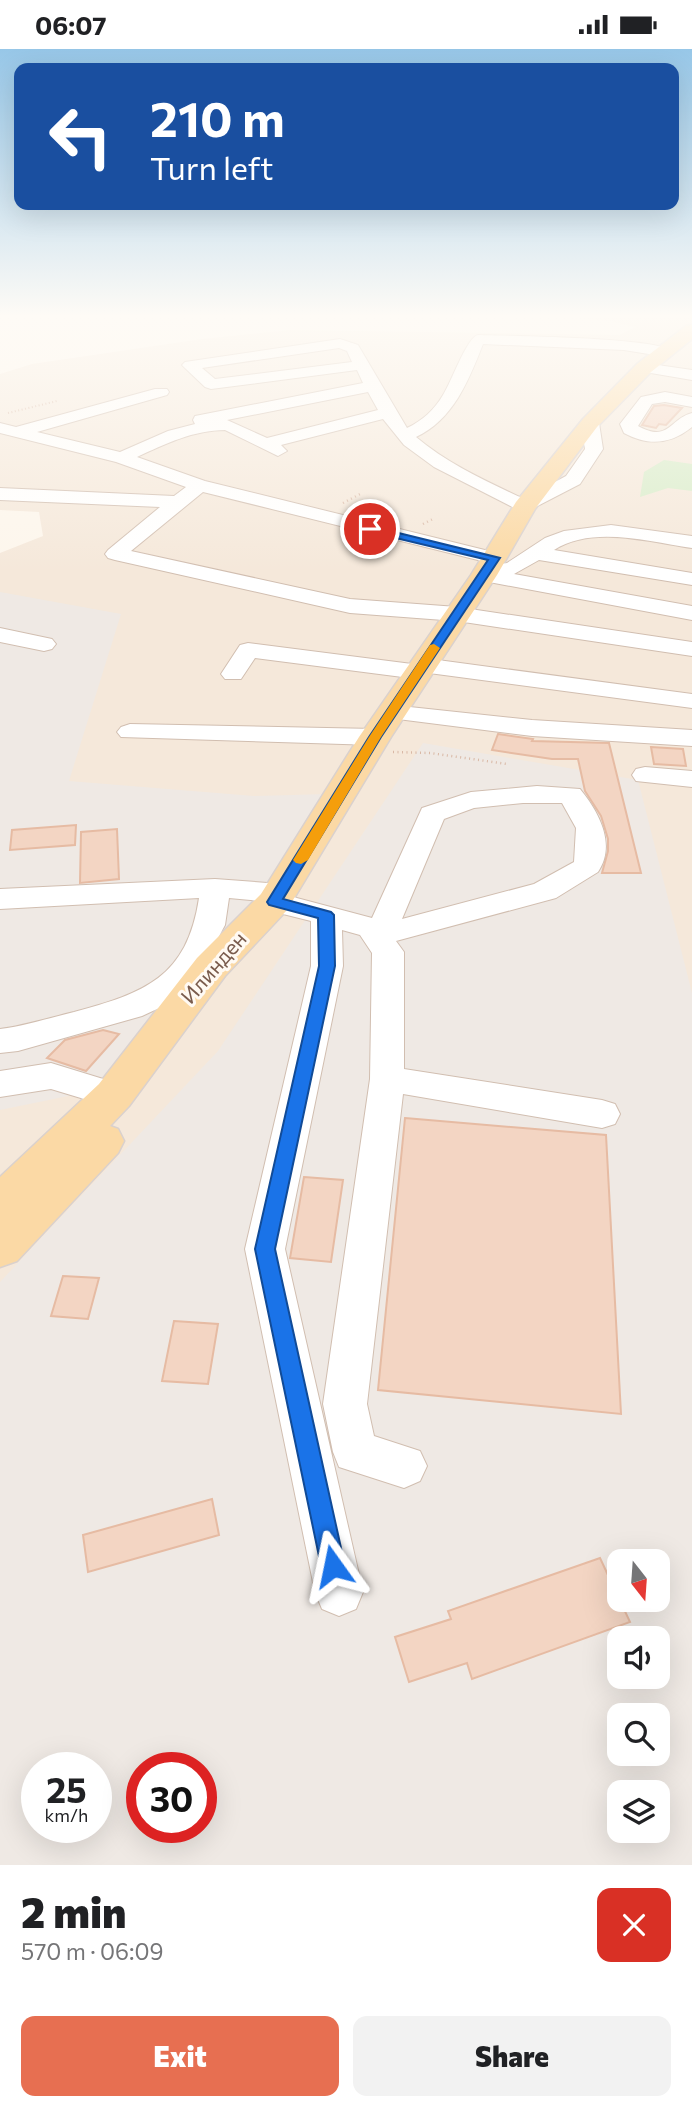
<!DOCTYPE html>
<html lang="en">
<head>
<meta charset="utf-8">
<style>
	body { margin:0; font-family:Commissioner,sans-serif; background:#f2f2f2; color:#202124; height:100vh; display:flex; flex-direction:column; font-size:26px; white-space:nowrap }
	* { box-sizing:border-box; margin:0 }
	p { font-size:23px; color:#757577 }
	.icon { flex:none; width:38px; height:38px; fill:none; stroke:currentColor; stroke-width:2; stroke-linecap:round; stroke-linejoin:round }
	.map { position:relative; height:1816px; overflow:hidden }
	.details { display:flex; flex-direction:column; background:#fff; flex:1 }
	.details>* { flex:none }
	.top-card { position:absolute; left:14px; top:14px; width:665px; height:147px; border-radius:14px; box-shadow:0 7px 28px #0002; background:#1a4fa0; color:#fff; overflow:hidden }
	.needle { width:46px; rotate:163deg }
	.buttons { position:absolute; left:607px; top:1500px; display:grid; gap:14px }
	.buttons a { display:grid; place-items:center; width:63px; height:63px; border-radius:14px; background:#fff; box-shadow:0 7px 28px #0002; font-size:35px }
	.speed { position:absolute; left:21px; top:1703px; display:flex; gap:14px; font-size:35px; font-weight:700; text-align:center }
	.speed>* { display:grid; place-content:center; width:91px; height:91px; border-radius:50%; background:#fff; box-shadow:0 7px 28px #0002; line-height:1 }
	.speed small { font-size:18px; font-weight:400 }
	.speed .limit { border:10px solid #d22; background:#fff; color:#111 }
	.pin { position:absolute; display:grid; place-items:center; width:60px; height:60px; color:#fff; margin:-30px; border:4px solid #fff; border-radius:50%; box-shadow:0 2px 7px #0007 }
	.me { position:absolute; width:77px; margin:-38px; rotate:348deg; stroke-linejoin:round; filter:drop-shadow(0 0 5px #0008) }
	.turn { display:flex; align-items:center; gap:24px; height:147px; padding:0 21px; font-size:32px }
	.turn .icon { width:91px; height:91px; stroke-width:2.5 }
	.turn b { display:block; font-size:49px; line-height:60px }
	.round { display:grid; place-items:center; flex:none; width:74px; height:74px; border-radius:14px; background:#f2f2f2 }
	.headline { display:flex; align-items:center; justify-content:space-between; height:119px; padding:0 21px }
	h1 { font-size:42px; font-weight:800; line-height:52px }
	.cta { display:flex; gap:14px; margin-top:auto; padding:14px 21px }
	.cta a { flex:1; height:80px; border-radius:14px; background:#e76f51; color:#fff; font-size:28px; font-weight:800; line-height:80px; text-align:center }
	.cta a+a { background:#f2f2f2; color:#202124 }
	.status { display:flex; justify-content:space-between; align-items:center; height:49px; padding:0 35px; background:#fff; direction:ltr }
	.status svg { height:19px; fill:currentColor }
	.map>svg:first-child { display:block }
	.residential { fill:#f5e8da; fill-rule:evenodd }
	.industrial { fill:#efe9e4; fill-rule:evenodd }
	.green { fill:#d8ecc9 }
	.building { fill:#f3d5c3; stroke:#e6bba3; stroke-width:2 }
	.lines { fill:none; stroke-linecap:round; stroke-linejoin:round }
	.minor-casing { stroke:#d1beb0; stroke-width:2 }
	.major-casing { stroke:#dad1cd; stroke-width:3 }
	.path-far1 { stroke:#d9b8a5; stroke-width:2; stroke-dasharray:1 2.5; stroke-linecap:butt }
	.path { stroke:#d9b8a5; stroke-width:2.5; stroke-dasharray:1 3.5; stroke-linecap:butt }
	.minor { fill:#fff; fill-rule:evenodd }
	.major { fill:#fbd9a5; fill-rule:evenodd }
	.route { fill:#1a73e8; stroke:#114b97; stroke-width:2 }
	.slow { fill:#f59e0b }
	.labels { text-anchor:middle; stroke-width:6; stroke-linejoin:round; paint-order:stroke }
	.street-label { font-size:21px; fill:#7a5c4d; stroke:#fffaf3 }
</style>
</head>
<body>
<div class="status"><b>06:07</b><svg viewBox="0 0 49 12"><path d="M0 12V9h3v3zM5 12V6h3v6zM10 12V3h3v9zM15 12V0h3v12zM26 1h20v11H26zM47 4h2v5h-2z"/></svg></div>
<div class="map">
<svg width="692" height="1816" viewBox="0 0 692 1816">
	<rect width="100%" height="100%" fill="#fdf6ec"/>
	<!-- residential -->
	<path class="residential" d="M570 269H692V1816H0V504L43 487 39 463 0 461V325L32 315 202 290 290 281 620 286 635 278 610 272ZM620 1512H658V1550H620ZM620 1589H658V1628H620ZM620 1666H658V1704H620ZM37 1718H96V1778H37ZM142 1718H201V1778H142ZM620 1743H658V1782H620Z"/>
	<!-- industrial -->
	<path class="industrial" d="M0 543 121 565 69 732 254 747 329 745 266 849 112 1038 0 1061Z
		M423 694 638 731 692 944V1816H0V1233L218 1002ZM620 1512H658V1550H620ZM620 1589H658V1628H620ZM620 1666H658V1704H620ZM37 1718H96V1778H37ZM142 1718H201V1778H142ZM620 1743H658V1782H620Z"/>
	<!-- green -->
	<path class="green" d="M664 411 692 415V442L668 439 640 448 644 423Z"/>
	<!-- building -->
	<path class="building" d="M664 356 682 359 666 376 659 375 656 379 642 376 654 357Z
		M498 685 533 690 532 692 609 694 641 824H602L608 802V790L601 767 585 742 578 710H552L492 701Z
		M651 698 683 700 686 717 654 715Z
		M76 776 75 796 10 801 12 781Z
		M117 780 119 830 80 834 81 783Z
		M103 981 119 985 86 1022 47 1009 65 991Z
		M405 1069 606 1086 621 1365 378 1341Z
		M304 1128 343 1131 331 1213 290 1209Z
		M63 1227 99 1229 88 1270 51 1267Z
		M174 1272 218 1275 208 1335 162 1332Z
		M212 1450 219 1486 88 1523 83 1486Z
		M600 1509 630 1573 472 1630 467 1614 409 1633 395 1588 451 1570 448 1562Z"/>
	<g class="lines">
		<!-- minor casing -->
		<g class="minor-casing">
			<path id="minor" d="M478 286C509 287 658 288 675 303L667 308 624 301 483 295C469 331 453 371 416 388 448 415 486 432 524 450L566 427 585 400 581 374 590 369 599 374 603 400 580 435 524 464 434 418 404 396 383 370 281 396 287 402 278 407 225 381C194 381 165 395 137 408L205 432 501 505 504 509 501 513 494 515 203 443 131 502 350 550 457 558 692 593V607L457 572 350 564 115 511 108 509 105 505 108 501 160 458 0 451V439L174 447 186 438 116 413 0 384V374L16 378 155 340H167L169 343 167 346 37 383 120 403 168 382 195 375 193 371 195 367 363 334 357 321 211 340 205 338 185 319 182 316 185 313 340 290 358 296 407 379C422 372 435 360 443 346 451 334 467 288 478 286ZM339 299 347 302 352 313 215 330 202 319ZM368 343 378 361 267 389 227 371Z
				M644 314 692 321V331L639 322 636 319Z
				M665 343 692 348V358L665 353 652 355 638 377C669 394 669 370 692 364V378C670 396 648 397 624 384L620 375 641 348Z
				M611 476 692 487V499C649 493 593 476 554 501L692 524V536L539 511 514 525 692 557V571L489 533 482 531 475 523 479 519 507 514 545 489 564 482Z
				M0 579 52 590 56 595 52 600 44 602 0 593Z
				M248 594 412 615 415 611 423 609 692 645V659L429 624 426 628 418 630 255 609 241 630H225L221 625 240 596Z
				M391 656 532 671 692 681V697L532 687 382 668 379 663 382 658Z
				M130 675 375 680 384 683 388 688 384 693 375 696 121 688 117 683 121 678Z
				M645 718 692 722V738L636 732 632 726 636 720Z
				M537 737 580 740C598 762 617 795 598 823L556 849 396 892 404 903V1020L602 1051 615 1055 620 1065 615 1075 602 1079 403 1045 367 1355 374 1387 420 1402 427 1417 420 1432 404 1439 339 1418 333 1403 323 1355 370 1030 372 904 360 886 342 881 343 917 285 1200 363 1543 356 1560 339 1567 322 1560 315 1543 245 1200 311 917V872L263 860 260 852 229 849 225 876 197 928 174 952 142 967 18 1002 0 1004V980C25 977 49 969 74 963 144 944 187 929 199 849L0 860V840L215 830 281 835 292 837 296 844 293 848 372 869 422 759 471 743ZM523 754H562L576 779 574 813 534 835 402 870 444 770 474 759Z
				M51 1014 126 1037 132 1046 126 1055 114 1059 51 1040 0 1048V1022Z"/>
		</g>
		<!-- major casing -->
		<g class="major-casing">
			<path id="major" d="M692 276V290L651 323 597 378 535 460 497 526 391 688 287 861 225 927 129 1057 110 1077 118 1080 124 1092 118 1104 17 1212 0 1218V1128L99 1035 197 909 261 845 359 688 471 526 516 453 583 370 637 315 686 277Z"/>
		</g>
		<!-- path-far1 -->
		<path class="path-far1" d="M8 364 57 352"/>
		<!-- path -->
		<path class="path" d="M343 454 362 444
			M423 475 433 470
			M393 703 430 704 507 715"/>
		<!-- minor -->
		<use href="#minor" class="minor"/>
		<!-- major -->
		<use href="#major" class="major"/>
	</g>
	<!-- sky -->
	<linearGradient id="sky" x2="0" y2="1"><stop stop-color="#97c7e8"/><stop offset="0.51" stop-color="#fefbf6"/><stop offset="1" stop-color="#fefbf6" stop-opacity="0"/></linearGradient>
	<rect width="692" height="523" fill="url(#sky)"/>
	<!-- route -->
	<path class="route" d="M370 477 500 509 381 688 283 850 331 863 334 866 335 917 275 1200 345 1517 342 1525 333 1529 325 1525 321 1517 255 1200 319 917 318 869 269 856 267 853 369 688 488 511 366 482 365 480Z"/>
	<!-- slow -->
	<path class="slow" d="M434 595 440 599 381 688 308 811 301 815 296 814 293 811 369 688 430 596Z"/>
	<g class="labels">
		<!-- street labels -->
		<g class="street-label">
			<text transform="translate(214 919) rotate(-49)" y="7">Илинден</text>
		</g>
	</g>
</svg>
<div class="buttons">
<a><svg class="needle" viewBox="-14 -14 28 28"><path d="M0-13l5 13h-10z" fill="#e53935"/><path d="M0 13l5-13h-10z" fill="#757577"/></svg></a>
<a><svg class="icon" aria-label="sound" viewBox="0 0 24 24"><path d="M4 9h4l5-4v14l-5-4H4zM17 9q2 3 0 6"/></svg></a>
<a><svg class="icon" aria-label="search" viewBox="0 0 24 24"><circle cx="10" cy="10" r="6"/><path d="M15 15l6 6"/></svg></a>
<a><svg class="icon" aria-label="layers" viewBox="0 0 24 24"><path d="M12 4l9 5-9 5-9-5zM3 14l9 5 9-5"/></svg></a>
</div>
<div class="speed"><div>25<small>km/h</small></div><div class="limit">30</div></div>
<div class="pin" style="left:370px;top:480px;background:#d93025"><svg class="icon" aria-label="arrive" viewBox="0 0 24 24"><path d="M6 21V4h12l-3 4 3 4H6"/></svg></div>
<svg class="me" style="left:333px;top:1517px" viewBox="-20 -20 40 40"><path d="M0-17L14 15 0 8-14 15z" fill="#1a73e8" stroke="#fff" stroke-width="4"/></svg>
<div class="top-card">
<div class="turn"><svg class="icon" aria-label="left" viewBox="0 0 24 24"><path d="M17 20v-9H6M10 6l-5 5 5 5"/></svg><div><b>210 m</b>Turn left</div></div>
</div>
</div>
<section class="details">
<div class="headline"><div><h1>2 min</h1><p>570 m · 06:09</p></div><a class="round" style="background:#d93025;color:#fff"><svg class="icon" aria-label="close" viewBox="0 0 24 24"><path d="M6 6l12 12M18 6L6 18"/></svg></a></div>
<div class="cta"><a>Exit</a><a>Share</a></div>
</section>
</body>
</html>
